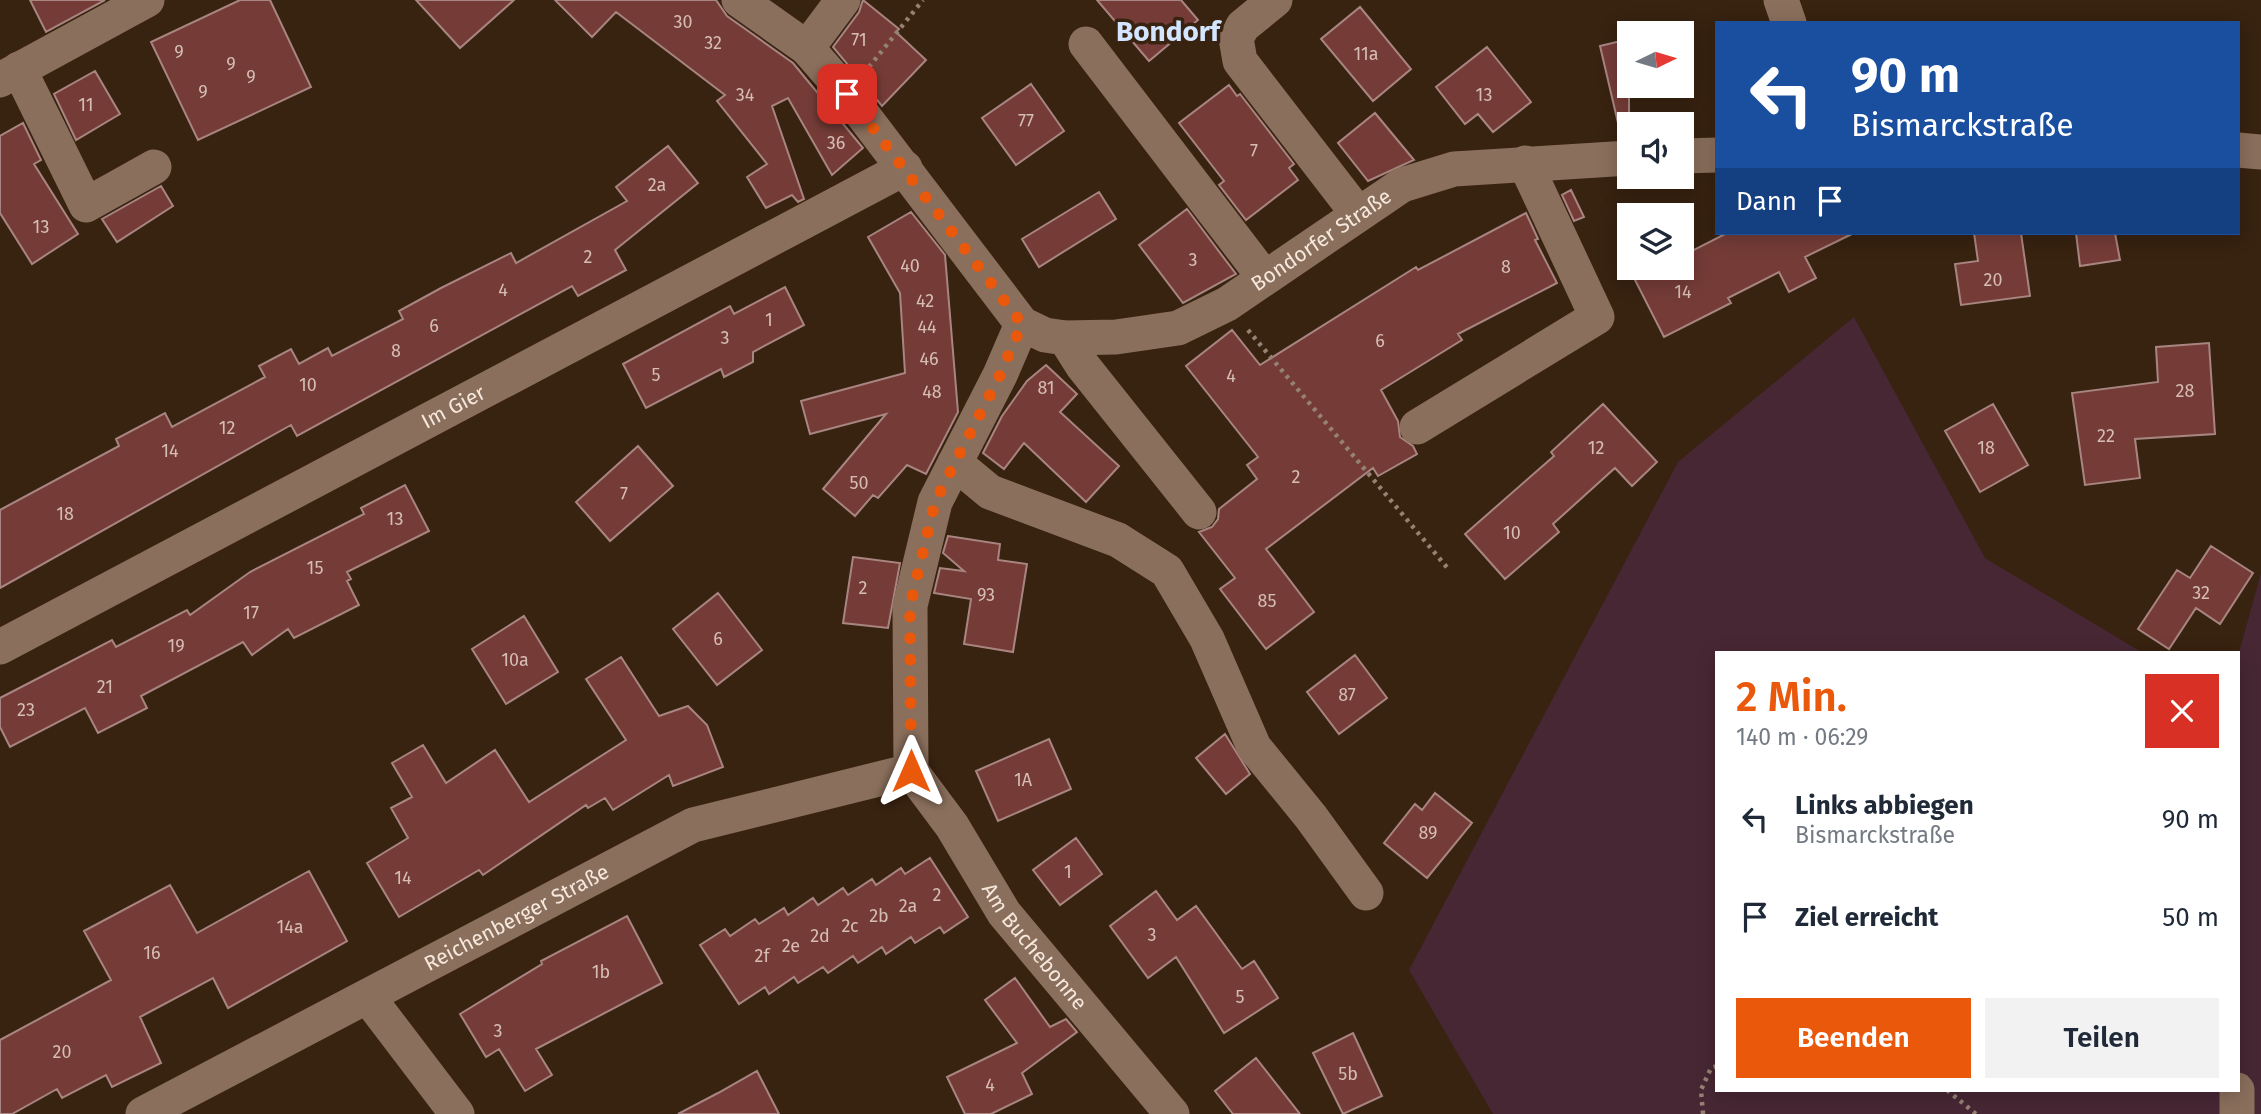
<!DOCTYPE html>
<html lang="de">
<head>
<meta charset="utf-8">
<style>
	body { margin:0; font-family:"Fira Sans",sans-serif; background:#f2f2f3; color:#1f2937; height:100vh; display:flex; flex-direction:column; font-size:26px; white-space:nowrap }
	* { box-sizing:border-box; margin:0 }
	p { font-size:23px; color:#747a83 }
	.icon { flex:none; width:38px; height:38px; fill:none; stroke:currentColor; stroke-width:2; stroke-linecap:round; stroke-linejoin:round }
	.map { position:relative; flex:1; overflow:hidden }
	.sheet { position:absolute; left:1715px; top:651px; width:525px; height:441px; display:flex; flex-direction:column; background:#fff; border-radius:0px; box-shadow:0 4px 18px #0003 }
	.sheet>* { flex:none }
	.top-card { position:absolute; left:1715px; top:21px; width:525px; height:214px; border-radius:0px; box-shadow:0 4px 18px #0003; background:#1a4fa0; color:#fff; overflow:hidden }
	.needle { width:46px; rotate:85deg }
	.tools { position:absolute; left:1617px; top:21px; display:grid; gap:14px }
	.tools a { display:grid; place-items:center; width:77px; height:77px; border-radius:0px; background:#fff; box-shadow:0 4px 18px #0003; font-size:35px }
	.pin { position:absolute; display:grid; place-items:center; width:60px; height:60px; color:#fff; margin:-30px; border-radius:14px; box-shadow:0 4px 10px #0006 }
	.me { position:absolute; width:77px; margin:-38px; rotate:0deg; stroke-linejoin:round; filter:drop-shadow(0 0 5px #0008) }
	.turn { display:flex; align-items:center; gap:24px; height:147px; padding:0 21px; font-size:32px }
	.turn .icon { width:91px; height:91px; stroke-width:2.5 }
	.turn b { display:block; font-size:49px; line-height:60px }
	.then { display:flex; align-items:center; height:66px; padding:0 21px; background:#0003; gap:14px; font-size:26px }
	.round { display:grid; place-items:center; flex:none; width:74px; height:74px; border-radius:0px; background:#f2f2f3 }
	.head { display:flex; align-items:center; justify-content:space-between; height:119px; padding:0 21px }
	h1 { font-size:42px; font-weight:600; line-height:52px; color:#ea580c }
	.action { display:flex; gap:14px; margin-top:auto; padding:14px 21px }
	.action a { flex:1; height:80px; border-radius:0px; background:#ea580c; color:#fff; font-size:28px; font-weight:600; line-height:80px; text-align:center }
	.action a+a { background:#f2f2f3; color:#1f2937 }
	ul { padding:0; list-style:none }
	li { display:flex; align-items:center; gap:21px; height:98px; padding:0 21px }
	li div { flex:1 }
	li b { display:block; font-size:26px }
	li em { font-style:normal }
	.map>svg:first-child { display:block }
	.green { fill:#472734 }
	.building { fill:#753c37; stroke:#a88581; stroke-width:2 }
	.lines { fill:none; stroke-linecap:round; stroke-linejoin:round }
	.path { stroke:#958273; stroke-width:4.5; stroke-dasharray:3.5 5; stroke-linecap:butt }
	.minor { stroke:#8a6f5c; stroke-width:35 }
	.route { stroke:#ea580c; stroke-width:12; stroke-dasharray:0 21.6 }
	.labels { text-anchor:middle; stroke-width:7; stroke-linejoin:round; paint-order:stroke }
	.number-label { font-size:18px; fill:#d6bdb4 }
	.street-label { font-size:21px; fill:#f7e8dd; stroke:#382210 }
	.district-label { font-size:28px; font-weight:bold; fill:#d4e5ff; stroke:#382210 }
</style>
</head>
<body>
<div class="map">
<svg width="2261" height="1114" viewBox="0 0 2261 1114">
	<rect width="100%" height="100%" fill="#382210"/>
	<!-- green -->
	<path class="green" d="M1854 317 1985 558 2143 653H1717V1090H2238V656L2261 573V1114H1493L1409 970 1678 462Z"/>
	<!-- building -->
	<path class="building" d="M30 0H105L46 32Z
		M240 0H270L311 87 198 140 151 42Z
		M416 0H514L460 48Z
		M555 0H716L727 16 793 63 863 148 832 175 788 98 772 106 804 199 798 202 792 195 766 208 747 177 767 164 717 101 725 95 616 12 592 37Z
		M863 0 899 29 896 32 926 60 882 106 833 47 859 12Z
		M1097 0H1181L1198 20 1149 61Z
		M1360 7 1411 69 1373 101 1321 39Z
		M1629 39V122L1618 123 1600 46Z
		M1487 47 1531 102 1493 132 1478 114 1465 124 1436 87Z
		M95 71 120 114 76 140 54 94Z
		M1031 84 1064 131 1016 165 982 118Z
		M1229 85 1237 96 1240 94 1294 164 1289 168 1298 180 1246 220 1219 185 1224 181 1179 123Z
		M1375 113 1414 160 1368 181 1338 143Z
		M23 123 41 160 34 164 78 234 32 264 0 213V136Z
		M668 146 698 183 615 250 626 270 578 296 572 286 297 436 291 425 0 588V510L119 446 116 439 165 413 172 427 265 377 259 366 291 349 299 364 328 348 332 356 403 319 399 311 441 288 511 253 516 263 627 201 616 187Z
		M161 186 173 206 117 242 102 219Z
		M1571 190 1584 217 1574 221 1562 195Z
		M1099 192 1116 219 1039 267 1022 239Z
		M1187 209 1236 274 1183 303 1139 245Z
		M911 212 945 255 958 412 926 474 907 465 878 498 873 495 855 516 823 489 886 414 810 434 801 401 905 373 900 293 868 237Z
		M1526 213 1538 239 1535 240 1557 283 1458 334 1462 340 1381 390 1398 421 1400 437 1413 446 1417 454 1378 476 1373 468 1266 549 1314 612 1266 649 1220 589 1235 578 1199 532 1212 527 1218 519 1219 509 1257 479 1247 465 1258 457 1186 366 1232 330 1260 365 1416 267 1418 270Z
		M1727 233H1854L1805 257 1816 278 1789 292 1779 272 1728 298 1731 303 1664 337 1635 280 1659 268H1682V256Z
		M1974 233H2021L2030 296 1961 305 1955 264 1978 261Z
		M2076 233H2115L2120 260 2080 266Z
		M785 287 804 325 753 352V362L724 377 721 369 646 408 623 364 730 306 734 314Z
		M2209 343 2215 434 2135 439 2140 478 2085 485 2072 393 2158 382 2156 347Z
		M1046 365 1077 394 1060 412 1119 466 1086 502 1024 443 1004 469 983 453 1002 416 1027 381Z
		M1603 404 1657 462 1632 486 1615 468 1553 524 1559 532 1505 579 1465 534 1554 456 1551 452Z
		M1993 404 2028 465 1980 492 1945 431Z
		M638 446 673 486 610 541 576 502Z
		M405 485 429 531 347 572 351 579 347 581 359 605 294 638 288 629 252 655 243 642 141 696 147 708 98 733 85 708 10 747 0 727V698L112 640 116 647 187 610 190 615 250 572 364 514 361 508Z
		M948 536 1000 544 998 560 1027 564 1013 652 964 644 971 599 934 593 940 568 964 571 943 553Z
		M2211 546 2253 573 2220 624 2196 608 2169 649 2138 629 2177 570 2190 578Z
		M853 557 900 563 888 628 843 623Z
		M718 593 762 650 717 685 673 629Z
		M524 616 558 672 506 704 472 649Z
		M1355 655 1387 698 1339 734 1307 692Z
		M621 657 659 716 688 706 707 725 723 767 673 786 669 775 613 810 605 798 588 808 586 805 483 875 479 870 399 917 367 863 408 838 391 808 412 797 392 763 423 745 446 783 495 750 529 802 626 740 586 679Z
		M1225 734 1250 774 1226 794 1196 758Z
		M1049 739 1071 789 998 821 976 771Z
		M1435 793 1472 823 1427 878 1384 843 1415 804 1422 810Z
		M1076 838 1102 874 1060 905 1033 870Z
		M930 858 968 917 944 933 940 927 915 943 911 937 886 954 882 947 858 963 853 956 828 973 823 967 798 983 794 977 769 994 765 987 739 1004 700 945 725 929 730 936 755 919 759 924 784 908 788 915 813 898 818 905 843 888 848 895 872 879 876 885 901 868 905 874Z
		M309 871 347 941 228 1008 213 978 140 1017 161 1063 112 1087 106 1075 62 1098 57 1089 12 1114H0V1040L111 980 84 931 170 885 197 933Z
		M1156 891 1177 920 1196 906 1242 969 1254 961 1278 998 1224 1033 1176 957 1148 978 1110 926Z
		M627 916 662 983 536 1049 552 1075 525 1091 499 1049 486 1057 460 1014 542 964 541 961Z
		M1015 978 1050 1027 1066 1019 1077 1032 1022 1073 1032 1094 991 1114H965L947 1077 1017 1043 985 1000Z
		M1353 1033 1382 1096 1343 1114 1313 1053Z
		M1256 1058 1300 1114H1233L1215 1091Z
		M757 1071 779 1114H678L718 1093Z"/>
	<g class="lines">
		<!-- path -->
		<path class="path" d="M869 67 923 0
			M1248 330 1450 571
			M1947 1090 1976 1114
			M1703 1114 1701 1090 1711 1068 1717 1066"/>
		<!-- minor -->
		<g class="minor">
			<path id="s1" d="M739 0 807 48 847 94 1022 324 1045 335 1065 338 1116 337 1178 328 1227 304 1402 185 1454 169 1629 158"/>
			<path d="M1275 0 1243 26 1236 38 1240 61 1358 214"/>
			<path d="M1781 0 1789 23"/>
			<path d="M1086 44 1264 277"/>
			<path d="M807 48 843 0"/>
			<path d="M19 69 86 205 154 167"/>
			<path d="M0 80 147 0"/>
			<path d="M2238 150 2261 152"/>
			<path d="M1682 156 1717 155"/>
			<path d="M1065 338 1082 365 1199 512"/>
			<path d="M1417 427 1597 317 1525 163"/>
			<path d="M955 463 990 492 1118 540 1167 571 1207 639 1254 747 1311 817 1366 893"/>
			<path id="s2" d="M0 647 905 168"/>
			<path d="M911 771 910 606 935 502 1000 375 1022 324"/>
			<path id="s3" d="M911 771 952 826 1004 913 1172 1114"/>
			<path d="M368 997 457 1114"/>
			<path id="s4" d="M143 1114 693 825 911 771"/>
			<path d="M2237 1114V1090"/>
		</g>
	</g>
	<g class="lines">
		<!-- route -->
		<path class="route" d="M847 94 1022 324 1000 375 935 502 910 606 911 771"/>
	</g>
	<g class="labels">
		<!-- number labels -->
		<g class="number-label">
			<text x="683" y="28">30</text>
			<text x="859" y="46">71</text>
			<text x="713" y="49">32</text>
			<text x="179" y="58">9</text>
			<text x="1366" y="60">11a</text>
			<text x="231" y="70">9</text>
			<text x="251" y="83">9</text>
			<text x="203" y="98">9</text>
			<text x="745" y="101">34</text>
			<text x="1484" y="101">13</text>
			<text x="86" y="111">11</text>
			<text x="1026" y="127">77</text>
			<text x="836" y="149">36</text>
			<text x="1254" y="157">7</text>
			<text x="657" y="191">2a</text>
			<text x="41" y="233">13</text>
			<text x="588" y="263">2</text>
			<text x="1193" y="266">3</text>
			<text x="910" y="272">40</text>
			<text x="1506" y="273">8</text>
			<text x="1993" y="286">20</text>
			<text x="503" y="296">4</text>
			<text x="1683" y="298">14</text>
			<text x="925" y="307">42</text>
			<text x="769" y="326">1</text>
			<text x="434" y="332">6</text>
			<text x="927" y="333">44</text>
			<text x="725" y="344">3</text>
			<text x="1380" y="347">6</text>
			<text x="396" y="357">8</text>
			<text x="929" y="365">46</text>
			<text x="656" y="381">5</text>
			<text x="1231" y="382">4</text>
			<text x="308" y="391">10</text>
			<text x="1046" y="394">81</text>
			<text x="2185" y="397">28</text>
			<text x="932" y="398">48</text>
			<text x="227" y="434">12</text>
			<text x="2106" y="442">22</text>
			<text x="1596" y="454">12</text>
			<text x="1986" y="454">18</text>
			<text x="170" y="457">14</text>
			<text x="1296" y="483">2</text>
			<text x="859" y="489">50</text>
			<text x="624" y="500">7</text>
			<text x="65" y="520">18</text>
			<text x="395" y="525">13</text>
			<text x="1512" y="539">10</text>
			<text x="315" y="574">15</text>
			<text x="863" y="594">2</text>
			<text x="2201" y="599">32</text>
			<text x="986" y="601">93</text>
			<text x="1267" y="607">85</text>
			<text x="251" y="619">17</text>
			<text x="718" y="645">6</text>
			<text x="176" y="652">19</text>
			<text x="515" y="666">10a</text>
			<text x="105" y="693">21</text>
			<text x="1347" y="701">87</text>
			<text x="26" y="716">23</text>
			<text x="1023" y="786">1A</text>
			<text x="1428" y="839">89</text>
			<text x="1068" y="878">1</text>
			<text x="403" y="884">14</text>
			<text x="937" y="901">2</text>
			<text x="908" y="912">2a</text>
			<text x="879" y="922">2b</text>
			<text x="850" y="932">2c</text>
			<text x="290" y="933">14a</text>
			<text x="1152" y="941">3</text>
			<text x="820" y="942">2d</text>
			<text x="791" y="952">2e</text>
			<text x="152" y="959">16</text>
			<text x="762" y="962">2f</text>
			<text x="601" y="978">1b</text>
			<text x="1240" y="1003">5</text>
			<text x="498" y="1037">3</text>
			<text x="62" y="1058">20</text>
			<text x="1348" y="1080">5b</text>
			<text x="990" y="1091">4</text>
		</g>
		<!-- street labels -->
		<g class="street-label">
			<text dy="7" stroke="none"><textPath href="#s1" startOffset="761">Bondorfer Straße</textPath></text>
			<text dy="7" stroke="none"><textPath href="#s2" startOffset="513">Im Gier</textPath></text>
			<text dy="7" stroke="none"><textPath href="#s4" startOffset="422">Reichenberger Straße</textPath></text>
			<text dy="7" stroke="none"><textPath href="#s3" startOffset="215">Am Buchebonne</textPath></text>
		</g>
		<!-- district labels -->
		<g class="district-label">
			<text x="1168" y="41">Bondorf</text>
		</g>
	</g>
</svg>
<div class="tools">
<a><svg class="needle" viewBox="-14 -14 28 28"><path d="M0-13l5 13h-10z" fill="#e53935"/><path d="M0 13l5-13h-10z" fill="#747a83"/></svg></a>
<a><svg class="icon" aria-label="sound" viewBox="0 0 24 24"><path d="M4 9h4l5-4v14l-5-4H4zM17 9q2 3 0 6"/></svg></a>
<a><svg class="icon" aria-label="layers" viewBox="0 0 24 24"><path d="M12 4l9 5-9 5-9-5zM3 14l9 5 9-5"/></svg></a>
</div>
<div class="pin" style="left:847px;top:94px;background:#d93025"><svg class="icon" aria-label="arrive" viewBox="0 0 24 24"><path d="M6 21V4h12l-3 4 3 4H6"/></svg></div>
<svg class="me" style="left:911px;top:771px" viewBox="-20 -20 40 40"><path d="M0-17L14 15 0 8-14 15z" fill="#ea580c" stroke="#fff" stroke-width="4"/></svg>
<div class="top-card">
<div class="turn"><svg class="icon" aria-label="left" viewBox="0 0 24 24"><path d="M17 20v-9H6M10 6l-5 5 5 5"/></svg><div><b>90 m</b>Bismarckstraße</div></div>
<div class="then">Dann<svg class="icon" aria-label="arrive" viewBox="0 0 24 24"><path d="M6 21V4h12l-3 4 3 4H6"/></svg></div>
</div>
<section class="sheet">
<div class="head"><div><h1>2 Min.</h1><p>140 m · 06:29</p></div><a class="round" style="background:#d93025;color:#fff"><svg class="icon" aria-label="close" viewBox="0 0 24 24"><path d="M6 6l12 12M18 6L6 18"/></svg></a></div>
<ul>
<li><svg class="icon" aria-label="left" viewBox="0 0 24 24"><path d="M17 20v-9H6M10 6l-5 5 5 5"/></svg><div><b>Links abbiegen</b><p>Bismarckstraße</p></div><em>90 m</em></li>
<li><svg class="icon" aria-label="arrive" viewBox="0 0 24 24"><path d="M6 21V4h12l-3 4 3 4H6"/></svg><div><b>Ziel erreicht</b></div><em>50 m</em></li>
</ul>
<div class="action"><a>Beenden</a><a>Teilen</a></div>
</section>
</div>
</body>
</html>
